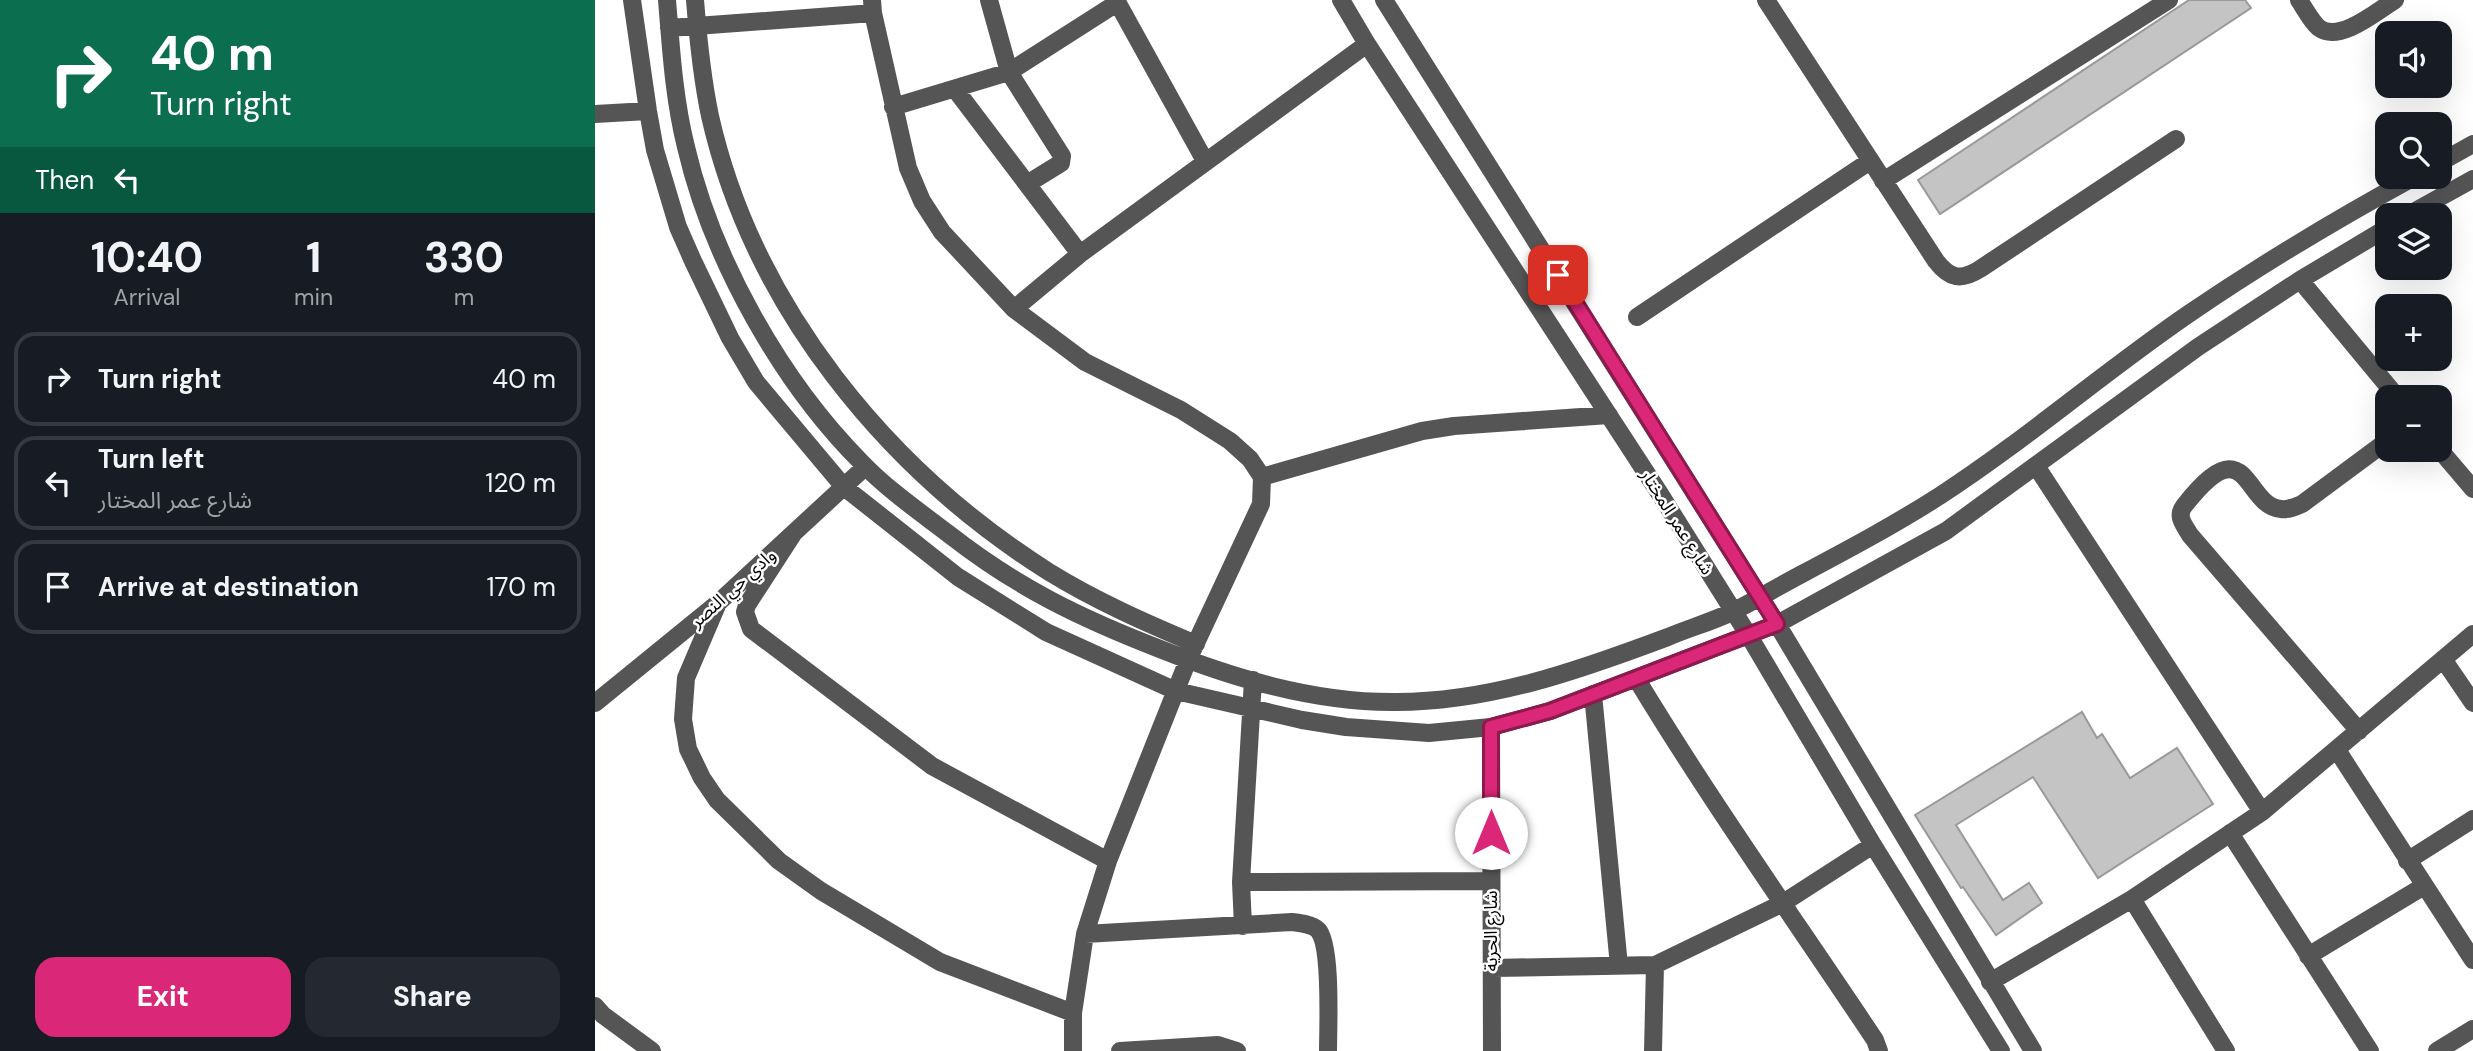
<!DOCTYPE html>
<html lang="en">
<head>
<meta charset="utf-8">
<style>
	body { margin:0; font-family:"DM Sans","Noto Sans Arabic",sans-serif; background:#242831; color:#f1f3f6; height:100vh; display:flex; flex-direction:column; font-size:26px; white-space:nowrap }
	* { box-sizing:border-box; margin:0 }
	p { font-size:23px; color:#9ea1a6 }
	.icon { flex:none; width:38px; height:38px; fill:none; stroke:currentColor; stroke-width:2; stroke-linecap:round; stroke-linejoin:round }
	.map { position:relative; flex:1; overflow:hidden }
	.panel { display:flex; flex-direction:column; background:#171b24; width:595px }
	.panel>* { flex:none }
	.top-card { background:#0b6e4f; color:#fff; overflow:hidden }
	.tools { position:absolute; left:1780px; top:21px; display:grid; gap:14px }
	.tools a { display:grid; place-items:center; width:77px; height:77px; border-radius:14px; background:#171b24; box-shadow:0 7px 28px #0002; font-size:35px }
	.pin { position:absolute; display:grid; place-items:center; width:60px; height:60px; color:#fff; margin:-30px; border-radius:14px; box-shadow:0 4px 10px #0006 }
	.me { position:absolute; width:77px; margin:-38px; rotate:0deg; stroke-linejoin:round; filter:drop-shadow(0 0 5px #0008) }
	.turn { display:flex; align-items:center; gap:24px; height:147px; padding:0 35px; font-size:32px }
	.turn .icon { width:91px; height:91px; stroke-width:2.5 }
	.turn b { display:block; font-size:49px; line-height:60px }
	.then { display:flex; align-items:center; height:66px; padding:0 35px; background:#0003; gap:14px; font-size:26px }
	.eta { display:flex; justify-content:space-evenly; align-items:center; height:119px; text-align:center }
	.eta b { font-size:42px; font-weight:700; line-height:49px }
	.primary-button { display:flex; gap:14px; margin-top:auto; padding:14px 35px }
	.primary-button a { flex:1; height:80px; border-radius:21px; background:#db2777; color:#fff; font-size:28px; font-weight:700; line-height:80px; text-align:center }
	.primary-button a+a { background:#242831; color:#f1f3f6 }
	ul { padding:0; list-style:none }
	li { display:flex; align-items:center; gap:21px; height:94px; margin:0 14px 10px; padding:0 21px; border:4px solid #363941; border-radius:21px }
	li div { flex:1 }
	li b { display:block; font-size:26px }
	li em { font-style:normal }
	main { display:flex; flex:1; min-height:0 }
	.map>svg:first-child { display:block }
	.building { fill:#c4c4c4; stroke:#999; stroke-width:2 }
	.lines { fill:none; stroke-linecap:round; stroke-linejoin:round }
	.minor { stroke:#555; stroke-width:18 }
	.route-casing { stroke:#8e194d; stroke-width:18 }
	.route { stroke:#db2777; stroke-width:12 }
	.labels { text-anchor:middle; stroke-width:5; stroke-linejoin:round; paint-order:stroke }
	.street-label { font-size:18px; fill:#000; stroke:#fff }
</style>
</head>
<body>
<main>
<section class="panel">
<div class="top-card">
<div class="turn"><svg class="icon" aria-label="right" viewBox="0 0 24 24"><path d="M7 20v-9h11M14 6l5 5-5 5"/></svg><div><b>40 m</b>Turn right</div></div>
<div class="then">Then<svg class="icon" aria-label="left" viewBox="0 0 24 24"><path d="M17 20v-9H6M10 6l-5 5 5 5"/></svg></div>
</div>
<div class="eta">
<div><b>10:40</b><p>Arrival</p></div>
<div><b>1</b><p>min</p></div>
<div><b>330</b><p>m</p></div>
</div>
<ul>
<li><svg class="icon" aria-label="right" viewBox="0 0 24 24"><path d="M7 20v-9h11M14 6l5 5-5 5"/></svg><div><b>Turn right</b></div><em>40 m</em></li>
<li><svg class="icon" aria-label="left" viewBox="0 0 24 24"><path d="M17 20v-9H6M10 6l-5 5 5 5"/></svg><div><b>Turn left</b><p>شارع عمر المختار</p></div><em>120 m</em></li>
<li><svg class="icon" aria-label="arrive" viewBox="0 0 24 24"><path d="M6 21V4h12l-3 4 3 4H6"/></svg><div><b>Arrive at destination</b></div><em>170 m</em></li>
</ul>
<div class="primary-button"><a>Exit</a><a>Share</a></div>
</section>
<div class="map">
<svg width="1878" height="1051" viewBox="0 0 1878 1051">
	<rect width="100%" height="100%" fill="#fff"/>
	<!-- building -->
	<path class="building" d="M1594 0H1650L1656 8 1345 214 1323 180Z
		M1487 712 1502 738 1507 734 1535 778 1582 748 1618 804 1503 878 1438 777 1361 825 1408 900 1434 883 1447 903 1401 935 1368 887 1366 888 1320 815Z"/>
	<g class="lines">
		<!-- minor -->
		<path class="minor" d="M37 0 53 111 60 150 83 227 98 261 135 338 161 382 249 487 363 577 451 632 581 691 707 720 751 727 834 733 896 727 955 711 1182 624 1351 531 1603 347 1705 280 1792 228
			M72 0C76 49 79 99 91 147 117 259 186 382 267 463 293 490 325 512 355 535 423 588 485 618 565 649 638 678 717 702 797 702 893 703 985 670 1073 637 1094 628 1116 622 1137 612 1161 600 1184 586 1207 574 1254 549 1301 524 1346 495 1432 439 1510 371 1595 313 1667 264 1742 219 1819 177
			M100 0C103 38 107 78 115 116 158 306 291 469 454 572 501 601 551 623 601 644
			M277 0 278 13 313 168 327 201 347 232 419 309 490 362 586 410 635 441 655 459 667 477 666 504 593 660 513 861 490 934 478 1013V1051
			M394 0 414 72 467 156 466 163 432 184
			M521 0 610 161
			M746 0 772 44 1065 494 1154 636 1278 845 1406 1051
			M789 0 1182 624 1438 1051
			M1171 0 1341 261C1355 279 1366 281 1385 269L1581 139
			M1704 0C1710 9 1716 21 1724 28 1745 43 1782 11 1800 0
			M74 28 278 13
			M360 89 485 254
			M298 107 414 72 522 3
			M0 114 53 111
			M1844 163 1878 144
			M1288 181 1574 0
			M1813 215 1878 179
			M1705 280 1802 397
			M419 309 485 254 772 44
			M1042 317 1275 161
			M1844 449 1878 489
			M1441 466 1667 812
			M667 477 827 431 859 426 1014 415
			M198 534 152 605 150 612 156 629 337 766 513 861
			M123 603 91 678 88 719 93 749 107 778 122 800 184 861 226 891 345 962 478 1013
			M1848 659 1878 703
			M1041 678C1116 802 1200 920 1280 1040L1284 1051
			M998 694 1024 966
			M0 703 123 603 270 467
			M896 727 897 1051
			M1764 731 1595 535C1589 525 1581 516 1589 506 1654 423 1648 506 1686 509 1693 510 1700 507 1707 504L1792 441
			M1742 750 1878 960
			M1635 833 1775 1051
			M1812 861 1878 819
			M646 882 896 881
			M1537 899 1631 1051
			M648 926 646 882 658 680
			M490 934 697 922C705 923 717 924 723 930 737 945 733 1029 733 1051
			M1713 956 1829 886
			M897 968 1060 965 1188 903 1278 845
			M1395 982 1537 899 1667 812 1878 634
			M0 1006 8 1015 57 1051
			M525 1051 623 1045 642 1051
			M1058 1051 1060 965
			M1842 1051 1878 1029"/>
	</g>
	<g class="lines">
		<!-- route casing -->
		<g class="route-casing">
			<path id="route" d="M896 833V727L955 711 1182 624 963 275"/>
		</g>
		<!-- route -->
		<use href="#route" class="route"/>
	</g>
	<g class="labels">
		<!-- street labels -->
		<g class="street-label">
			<text transform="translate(1082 522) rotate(58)" y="6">شارع عمر المختار</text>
			<text transform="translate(138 588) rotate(-42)" y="6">وادي حي النصر</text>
			<text transform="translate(896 931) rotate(-90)" y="6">شارع الحرية</text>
		</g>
	</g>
</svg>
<div class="tools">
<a><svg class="icon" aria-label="sound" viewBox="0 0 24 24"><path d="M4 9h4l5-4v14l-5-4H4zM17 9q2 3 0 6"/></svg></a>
<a><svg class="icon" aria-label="search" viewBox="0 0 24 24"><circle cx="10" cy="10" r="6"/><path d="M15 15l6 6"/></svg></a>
<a><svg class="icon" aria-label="layers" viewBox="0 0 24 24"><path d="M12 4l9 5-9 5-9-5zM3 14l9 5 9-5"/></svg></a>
<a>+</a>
<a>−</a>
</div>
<div class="pin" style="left:963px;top:275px;background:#d93025"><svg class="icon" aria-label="arrive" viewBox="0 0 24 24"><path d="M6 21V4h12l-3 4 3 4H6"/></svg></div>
<svg class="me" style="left:896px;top:833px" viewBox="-20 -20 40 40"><circle r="19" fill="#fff"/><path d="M0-13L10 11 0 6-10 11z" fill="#db2777"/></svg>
</div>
</main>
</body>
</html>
